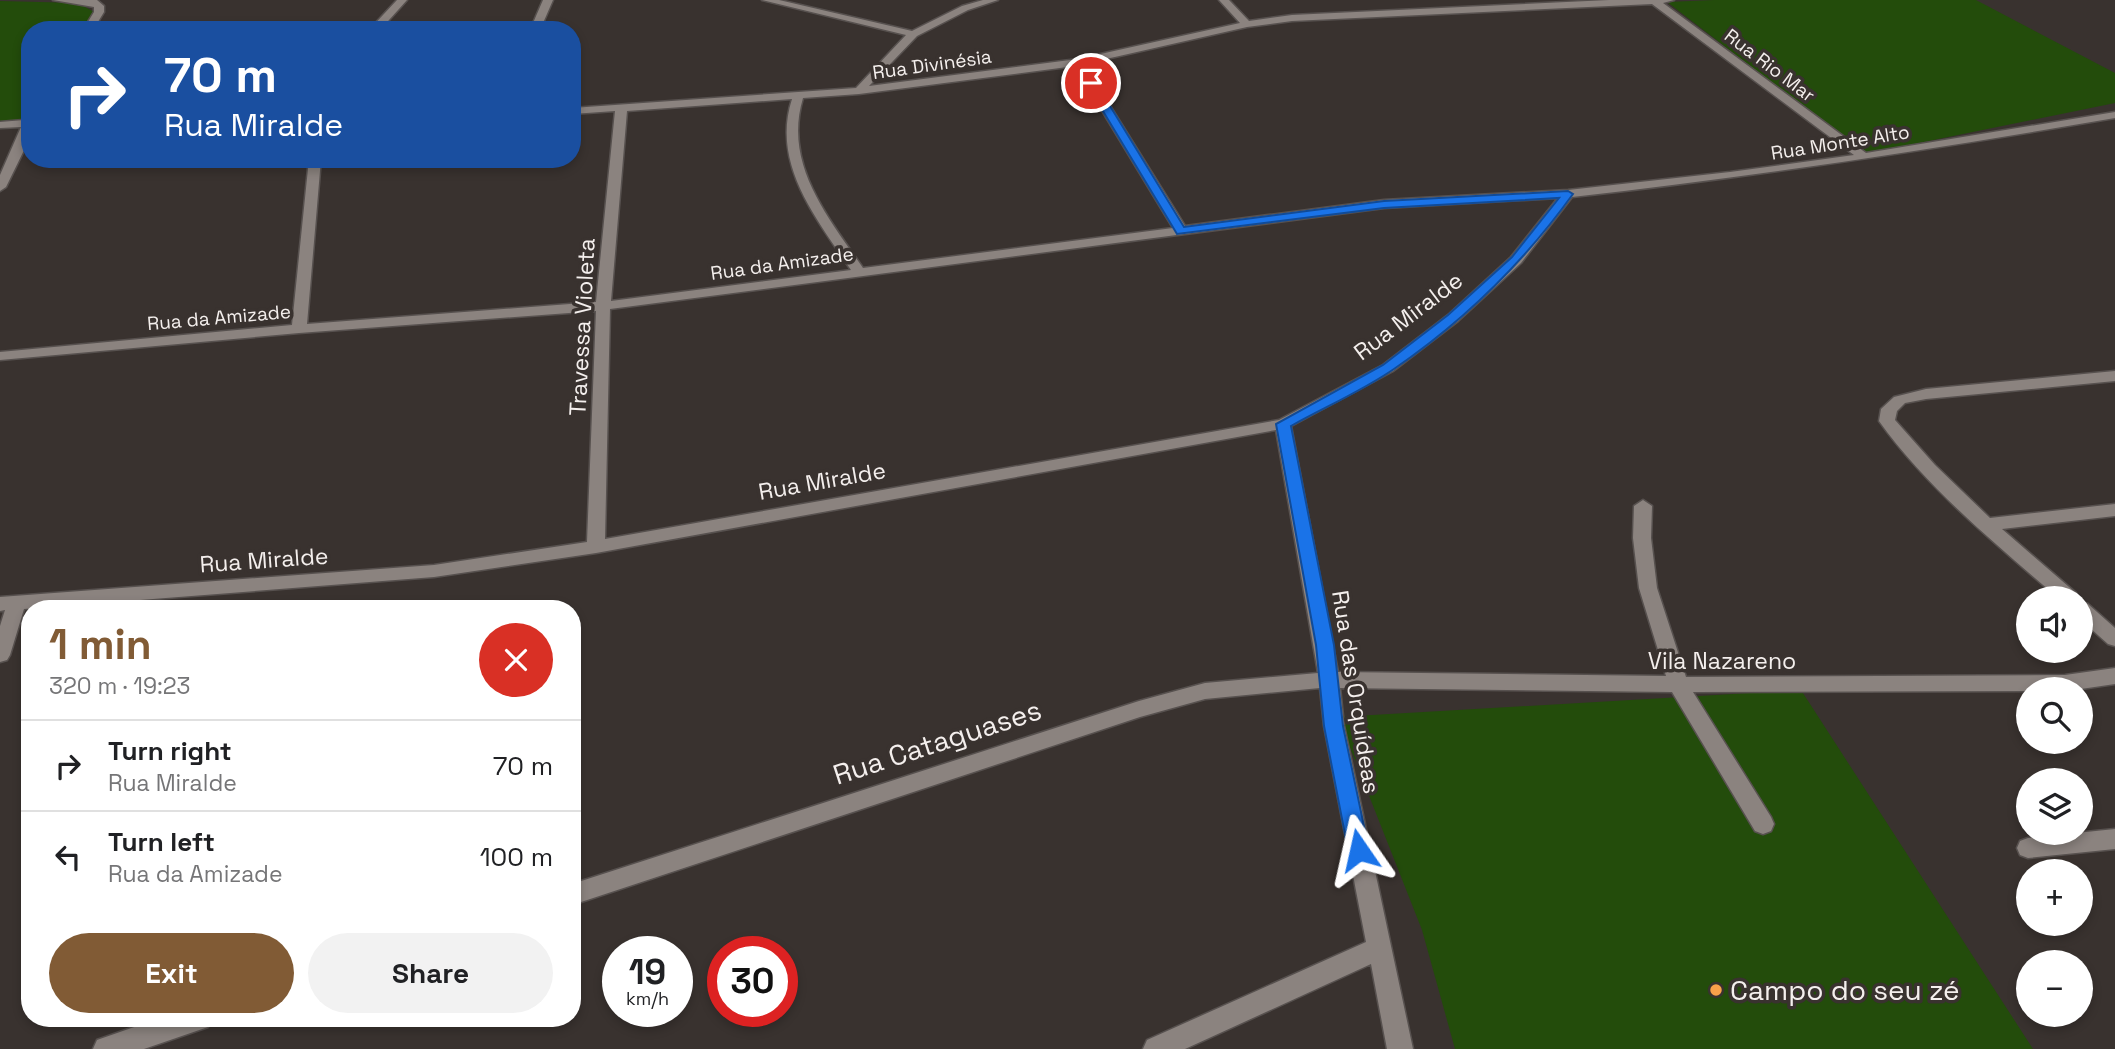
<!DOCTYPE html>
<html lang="en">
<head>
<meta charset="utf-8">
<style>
	body { margin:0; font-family:"Space Grotesk",sans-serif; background:#f2f2f2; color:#202124; height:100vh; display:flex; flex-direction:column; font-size:26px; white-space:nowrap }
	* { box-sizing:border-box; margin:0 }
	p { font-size:23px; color:#757577 }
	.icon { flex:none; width:38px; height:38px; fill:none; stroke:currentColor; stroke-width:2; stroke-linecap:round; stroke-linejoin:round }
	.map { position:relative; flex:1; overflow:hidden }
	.side { position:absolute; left:21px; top:600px; width:560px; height:427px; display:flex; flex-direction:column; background:#fff; border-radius:28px; box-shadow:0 4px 10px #0003 }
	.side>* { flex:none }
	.banner { position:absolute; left:21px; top:21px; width:560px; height:147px; border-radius:28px; box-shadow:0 4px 10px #0003; background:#1a4fa0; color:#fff; overflow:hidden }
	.tools { position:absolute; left:2016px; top:586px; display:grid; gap:14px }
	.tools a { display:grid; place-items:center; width:77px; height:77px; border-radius:50%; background:#fff; box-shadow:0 4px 10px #0003; font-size:35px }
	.speed { position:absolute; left:602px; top:936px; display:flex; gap:14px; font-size:35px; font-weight:700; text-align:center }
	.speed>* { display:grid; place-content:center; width:91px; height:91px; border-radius:50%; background:#fff; box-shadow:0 4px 10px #0003; line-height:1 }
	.speed small { font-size:18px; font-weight:400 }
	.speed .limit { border:10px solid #d22; background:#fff; color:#111 }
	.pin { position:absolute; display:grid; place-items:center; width:60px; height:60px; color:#fff; margin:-30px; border:4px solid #fff; border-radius:50%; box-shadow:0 2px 7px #0007 }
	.me { position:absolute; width:77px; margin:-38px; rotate:349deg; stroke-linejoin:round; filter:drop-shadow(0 0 5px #0008) }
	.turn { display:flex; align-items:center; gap:24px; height:147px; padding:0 28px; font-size:32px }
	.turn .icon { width:91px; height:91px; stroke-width:2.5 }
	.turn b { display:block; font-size:49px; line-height:60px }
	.round { display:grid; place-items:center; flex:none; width:74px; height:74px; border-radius:37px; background:#f2f2f2 }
	.head { display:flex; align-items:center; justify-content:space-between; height:119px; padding:0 28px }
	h1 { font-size:42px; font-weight:700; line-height:52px; color:#815b35 }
	.action { display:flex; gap:14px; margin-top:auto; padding:14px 28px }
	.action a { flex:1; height:80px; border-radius:42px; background:#815b35; color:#fff; font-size:28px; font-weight:700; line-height:80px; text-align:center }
	.action a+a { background:#f2f2f2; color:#202124 }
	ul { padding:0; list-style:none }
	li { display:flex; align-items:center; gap:21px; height:91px; padding:0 28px; border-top:2px solid #e0e0e0 }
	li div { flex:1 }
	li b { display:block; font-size:26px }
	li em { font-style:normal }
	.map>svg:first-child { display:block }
	.green { fill:#234c0b }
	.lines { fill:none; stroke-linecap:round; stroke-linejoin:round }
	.minor-casing { stroke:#57514f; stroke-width:3 }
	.minor { fill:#8b837f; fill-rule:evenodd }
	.route { fill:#1a73e8; stroke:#114b97; stroke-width:2 }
	.poi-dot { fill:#f8a14a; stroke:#39322f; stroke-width:2.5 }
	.labels { text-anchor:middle; stroke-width:7; stroke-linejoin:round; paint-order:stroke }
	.far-street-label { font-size:19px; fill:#f4efed; stroke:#39322f }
	.street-label { font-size:23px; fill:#f4efed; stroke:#39322f }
	.near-street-label { font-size:28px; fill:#f4efed; stroke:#39322f }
	.near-poi-label { font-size:28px; fill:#f4efed; stroke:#39322f; text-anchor:start }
</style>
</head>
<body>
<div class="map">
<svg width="2115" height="1049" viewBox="0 0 2115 1049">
	<rect width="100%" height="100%" fill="#39322f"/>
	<!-- green -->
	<path class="green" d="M1714 0H1976L2115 73V103L1865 154 1667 2Z
		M0 1 78 3 96 13 85 30H30V111L24 119 0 122Z
		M1801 690 2033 1049H1455L1422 930 1338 717Z"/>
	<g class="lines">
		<!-- minor casing -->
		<g class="minor-casing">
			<path id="minor" d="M53 0H97L104 6V12L93 30H83L94 12V7Z
				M397 0H407L380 30H369Z
				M543 0H553L540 30H530Z
				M762 0H779L912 31 962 6 983 0H998L968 10 917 36 869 86 1078 59 1240 23 1219 0H1229L1249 21 1292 15 1609 0H1674L1663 3 1866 153 2115 112V118C1934 149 1754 177 1572 197L1521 263 1458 321 1393 371 1291 426 1338 672 1666 676 1639 588 1633 538 1634 506 1643 500 1652 506 1651 538 1657 588 1686 677 2065 675 2115 668V684L2074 690 2028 691 1693 692 1771 817 1774 824 1771 831 1763 834 1755 831 1672 692 1340 688 1344 726 1413 1049H1387L1371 964 1185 1049H1143L1147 1040 1366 942 1324 726 1320 688 1205 699 1140 717 572 905V884L1139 701 1205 683 1318 673 1276 430 596 553 434 577 24 609 10 655 7 660 0 662V626L5 610 0 611V597L434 565 587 542 596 311 299 333 0 360V352L292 325 309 159H321L307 324 596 302 615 111 572 114V108L856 88 906 35ZM1652 4 1854 155 1730 172 1568 190 1384 200 1185 226 1084 64 1247 27 1292 21ZM1075 66 1173 228 863 268C828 217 783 164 803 98L859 94ZM792 99C771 164 816 218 851 270L611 301 627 111ZM1558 198 1511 257 1448 315 1383 365 1279 420 605 539 610 309 1384 208Z
				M30 115 29 140 6 187 0 191V175L21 127 0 128V122L24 120Z
				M2115 371V381L1926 399 1905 403 1897 411 1895 420 1935 465 1990 518 2115 504V516L2002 529 2076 593 2078 598H2058C1997 545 1926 487 1879 421L1881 409 1894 397 1926 389Z
				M2081 602 2088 604 2115 628V646L2108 644 2081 620Z
				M2115 829V849L2028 858 2020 855 2017 848 2020 841 2028 838Z
				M160 1018H211L208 1027 144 1049H93L97 1040Z"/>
		</g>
		<!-- minor -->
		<use href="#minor" class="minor"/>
	</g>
	<!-- route -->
	<path class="route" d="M1091 80 1096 83 1184 227 1384 201 1568 191 1573 194C1524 262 1464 321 1394 369 1362 391 1325 407 1291 426L1334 645 1343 726 1369 850 1366 856 1359 859 1351 856 1348 850 1324 726 1316 645 1276 424 1383 365 1448 315 1512 257 1559 198 1384 208 1177 234 1086 83Z"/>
	<!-- markers -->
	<circle class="poi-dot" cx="1716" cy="990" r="7"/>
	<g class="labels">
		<!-- far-street labels -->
		<g class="far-street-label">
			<text transform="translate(932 64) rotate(-8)" y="7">Rua Divinésia</text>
			<text transform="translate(1770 65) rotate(37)" y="7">Rua Rio Mar</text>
			<text transform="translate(1840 142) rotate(-9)" y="7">Rua Monte Alto</text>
			<text transform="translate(782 263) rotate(-8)" y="7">Rua da Amizade</text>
			<text transform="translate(219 317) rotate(-5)" y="7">Rua da Amizade</text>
		</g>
		<!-- street labels -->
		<g class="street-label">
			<text transform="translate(1408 316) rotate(-37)" y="8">Rua Miralde</text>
			<text transform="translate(582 327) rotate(-87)" y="8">Travessa Violeta</text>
			<text transform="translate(822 481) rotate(-10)" y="8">Rua Miralde</text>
			<text transform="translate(264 560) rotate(-4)" y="8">Rua Miralde</text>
			<text x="1722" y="669">Vila Nazareno</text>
			<text transform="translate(1356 692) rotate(81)" y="8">Rua das Orquídeas</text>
		</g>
		<!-- near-street labels -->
		<g class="near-street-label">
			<text transform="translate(937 742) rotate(-18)" y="10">Rua Cataguases</text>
		</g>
		<!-- near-poi labels -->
		<g class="near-poi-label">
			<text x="1730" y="1000">Campo do seu zé</text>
		</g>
	</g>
</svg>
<div class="tools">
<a><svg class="icon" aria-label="sound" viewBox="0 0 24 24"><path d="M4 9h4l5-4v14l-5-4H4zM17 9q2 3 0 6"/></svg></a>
<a><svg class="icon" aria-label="search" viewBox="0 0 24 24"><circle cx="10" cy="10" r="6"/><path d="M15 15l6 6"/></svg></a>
<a><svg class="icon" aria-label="layers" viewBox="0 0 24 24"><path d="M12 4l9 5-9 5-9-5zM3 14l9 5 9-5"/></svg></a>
<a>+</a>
<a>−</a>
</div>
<div class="speed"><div>19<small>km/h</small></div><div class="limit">30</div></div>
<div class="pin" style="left:1091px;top:83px;background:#d93025"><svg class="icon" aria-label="arrive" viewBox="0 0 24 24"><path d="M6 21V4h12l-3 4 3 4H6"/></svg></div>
<svg class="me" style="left:1359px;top:850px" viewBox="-20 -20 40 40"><path d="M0-17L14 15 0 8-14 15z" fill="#1a73e8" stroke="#fff" stroke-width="4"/></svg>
<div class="banner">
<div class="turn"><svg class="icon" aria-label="right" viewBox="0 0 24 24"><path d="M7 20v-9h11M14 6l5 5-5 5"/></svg><div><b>70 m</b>Rua Miralde</div></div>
</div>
<section class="side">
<div class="head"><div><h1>1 min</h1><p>320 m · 19:23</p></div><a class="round" style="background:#d93025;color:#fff"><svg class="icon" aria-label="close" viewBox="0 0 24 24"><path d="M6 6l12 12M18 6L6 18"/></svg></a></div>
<ul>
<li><svg class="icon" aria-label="right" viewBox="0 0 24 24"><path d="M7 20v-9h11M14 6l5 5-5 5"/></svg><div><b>Turn right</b><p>Rua Miralde</p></div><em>70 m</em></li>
<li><svg class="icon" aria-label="left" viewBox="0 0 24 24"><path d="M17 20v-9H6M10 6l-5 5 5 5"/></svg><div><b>Turn left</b><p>Rua da Amizade</p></div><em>100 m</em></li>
</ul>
<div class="action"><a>Exit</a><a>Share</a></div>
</section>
</div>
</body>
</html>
